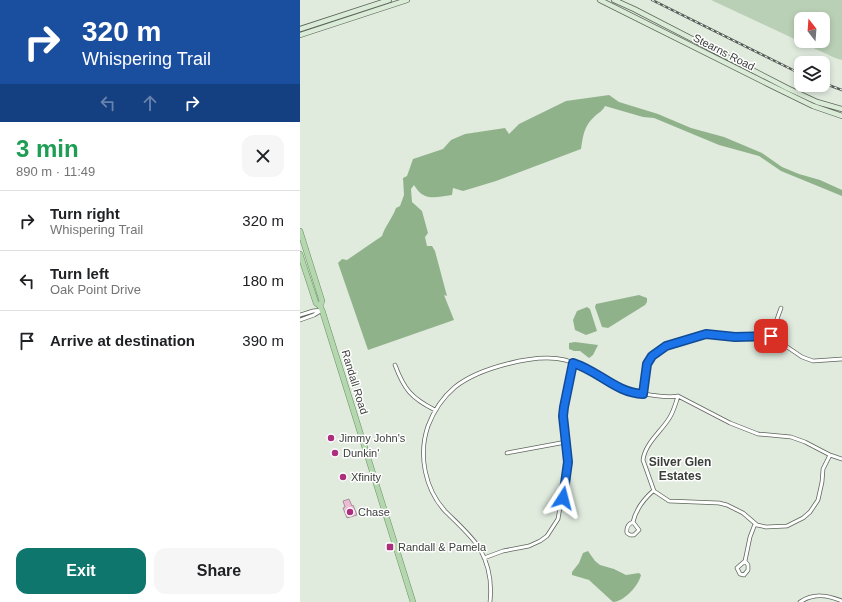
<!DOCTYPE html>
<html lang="en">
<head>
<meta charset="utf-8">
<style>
	body { margin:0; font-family:Arial,sans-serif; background:#f6f6f6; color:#202124; height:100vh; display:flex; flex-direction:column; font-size:15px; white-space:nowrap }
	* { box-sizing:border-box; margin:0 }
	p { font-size:13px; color:#757577 }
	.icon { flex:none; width:22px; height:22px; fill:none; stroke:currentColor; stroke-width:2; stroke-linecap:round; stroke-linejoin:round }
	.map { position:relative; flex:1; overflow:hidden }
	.details { display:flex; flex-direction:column; background:#fff; width:300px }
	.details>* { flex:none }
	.top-card { background:#1a4fa0; color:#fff; overflow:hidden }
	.needle { width:26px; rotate:343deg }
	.fabs { position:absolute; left:494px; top:12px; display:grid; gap:8px }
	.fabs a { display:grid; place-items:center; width:36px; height:36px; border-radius:8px; background:#fff; box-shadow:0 2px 6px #0003; font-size:20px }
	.pin { position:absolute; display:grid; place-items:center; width:34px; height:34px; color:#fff; margin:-17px; border-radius:8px; box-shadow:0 2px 6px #0006 }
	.me { position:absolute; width:44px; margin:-22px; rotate:9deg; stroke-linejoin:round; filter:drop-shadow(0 0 3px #0008) }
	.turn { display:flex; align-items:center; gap:14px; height:84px; padding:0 16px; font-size:18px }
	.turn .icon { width:52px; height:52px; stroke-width:2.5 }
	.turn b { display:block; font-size:28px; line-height:34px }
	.lanes { display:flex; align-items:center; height:38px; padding:0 16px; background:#0003; justify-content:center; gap:20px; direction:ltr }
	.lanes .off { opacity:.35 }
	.round { display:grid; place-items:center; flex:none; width:42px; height:42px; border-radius:12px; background:#f6f6f6 }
	.summary { display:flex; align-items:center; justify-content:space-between; height:68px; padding:0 16px }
	h1 { font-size:24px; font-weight:700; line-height:30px; color:#1e9e55 }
	.action { display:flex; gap:8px; margin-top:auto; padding:8px 16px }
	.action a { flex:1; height:46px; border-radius:12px; background:#0f766e; color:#fff; font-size:16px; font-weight:700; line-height:46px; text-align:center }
	.action a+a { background:#f6f6f6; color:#202124 }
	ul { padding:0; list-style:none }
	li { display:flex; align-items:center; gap:12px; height:60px; padding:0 16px; border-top:1px solid #e0e0e0 }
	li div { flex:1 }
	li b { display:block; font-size:15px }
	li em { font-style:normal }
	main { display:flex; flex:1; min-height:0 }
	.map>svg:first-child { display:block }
	.green { fill:#bad0b6; fill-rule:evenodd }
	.water { fill:#90b28a }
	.building { fill:#eebbd4; stroke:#a19299 }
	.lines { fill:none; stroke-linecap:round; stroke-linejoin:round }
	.minor-casing { stroke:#5c655a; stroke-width:4.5 }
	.secondary-casing { stroke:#5c655a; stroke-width:6 }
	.primary-casing { stroke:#699163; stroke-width:6 }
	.minor { stroke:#fff; stroke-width:3 }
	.secondary { stroke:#daebd7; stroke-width:4.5 }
	.primary { stroke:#b5d7af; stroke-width:5 }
	.rail-casing { stroke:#565c55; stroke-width:2.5 }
	.rail { stroke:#fff; stroke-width:1; stroke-dasharray:3; stroke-linecap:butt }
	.route-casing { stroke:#114b97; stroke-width:10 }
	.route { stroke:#1a73e8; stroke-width:7 }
	.poi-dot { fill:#ad2e7c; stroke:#fff; stroke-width:1.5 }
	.labels { text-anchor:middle; stroke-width:3; stroke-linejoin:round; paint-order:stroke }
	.street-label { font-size:11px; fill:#3a3e39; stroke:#fff }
	.poi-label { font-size:11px; fill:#3a3e39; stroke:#fff; text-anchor:start }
	.neighbourhood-label { font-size:12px; font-weight:bold; fill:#3a3e39; stroke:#fff }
</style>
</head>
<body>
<main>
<section class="details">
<div class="top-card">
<div class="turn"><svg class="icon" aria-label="right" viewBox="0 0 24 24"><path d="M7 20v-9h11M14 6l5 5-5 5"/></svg><div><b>320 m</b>Whispering Trail</div></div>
<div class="lanes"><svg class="icon off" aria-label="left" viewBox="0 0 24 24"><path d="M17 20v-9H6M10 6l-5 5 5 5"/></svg><svg class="icon off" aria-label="ahead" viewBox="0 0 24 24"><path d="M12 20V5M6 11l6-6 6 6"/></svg><svg class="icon" aria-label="right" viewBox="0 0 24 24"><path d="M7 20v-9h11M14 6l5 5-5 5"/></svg></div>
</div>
<div class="summary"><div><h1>3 min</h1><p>890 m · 11:49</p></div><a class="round"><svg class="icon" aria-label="close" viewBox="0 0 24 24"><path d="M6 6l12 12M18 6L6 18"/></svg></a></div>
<ul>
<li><svg class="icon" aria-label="right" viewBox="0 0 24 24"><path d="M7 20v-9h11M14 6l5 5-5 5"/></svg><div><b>Turn right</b><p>Whispering Trail</p></div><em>320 m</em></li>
<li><svg class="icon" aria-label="left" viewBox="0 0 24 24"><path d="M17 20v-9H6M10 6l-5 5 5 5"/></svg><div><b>Turn left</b><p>Oak Point Drive</p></div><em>180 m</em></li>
<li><svg class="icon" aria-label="arrive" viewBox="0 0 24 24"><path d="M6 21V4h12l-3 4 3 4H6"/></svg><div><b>Arrive at destination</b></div><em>390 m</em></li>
</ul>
<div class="action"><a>Exit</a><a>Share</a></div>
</section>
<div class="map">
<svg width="542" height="602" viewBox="0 0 542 602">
	<rect width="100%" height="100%" fill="#e0ebde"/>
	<!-- green -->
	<path class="green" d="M411 0H542V60L535 58ZM501 19H523V41H501Z"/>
	<!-- water -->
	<path class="water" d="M309 95 319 102 358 114 391 128 424 137 462 153 482 167 499 174 520 180 542 190V196L481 171 459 156 419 145 354 118 343 117 305 106C303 111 298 113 294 117 284 126 283 136 281 149L196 181 163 191 153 188 152 195C135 197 124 202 114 185L111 189 112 202 122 211 128 233 125 237 127 246H132L135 251 147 296 144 295 154 320 68 350 38 263 42 259 47 260 82 236C85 226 92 219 96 208L100 206 104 195 103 178 107 176 113 159 143 149 151 140 165 134 205 128 209 134 219 124 266 101Z
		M339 295 347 298V302L345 305 308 328 302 327 295 307 296 304Z
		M287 307 290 309 297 331 286 335 275 330 273 320 277 311Z
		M275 342 298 345 293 355 289 358 280 351H274L269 349V343Z
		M288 551 295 561 300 565 314 569 326 575 339 573 341 575C339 585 324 602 313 602L289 580 272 575V572L279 563 283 553Z"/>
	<!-- building -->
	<path class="building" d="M49 499 52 506 53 505 57 515 47 518 43 508 45 507 43 501Z"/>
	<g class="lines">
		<!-- minor casing -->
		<g class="minor-casing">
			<path id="minor" d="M0 315 13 311 21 310
				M0 320 14 315 22 310
				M471 336 481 308
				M95 365C104 389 111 398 135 410
				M343 394 347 364 357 351 366 346 405 334 435 337 471 336 502 357 513 361 542 359
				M378 396C376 403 374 410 370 417 362 431 345 443 343 460L354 491 369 501 419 503 427 505 443 513 457 525 466 527 487 526 503 518 510 512 518 500 522 482 523 469 530 455
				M207 453 266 442
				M333 522C328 524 326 527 327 533L330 535H334L339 530 333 522C336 509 344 499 353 491
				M184 558 203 551 229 546 240 541 247 536 258 519 268 462 263 416 264 407 273 363
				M445 561 437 568 440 574 444 575 448 570V565L445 561 450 537 455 524
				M190 602C192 584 189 565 180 549 171 535 157 523 145 511 125 489 118 455 128 426 134 410 142 398 155 387 179 368 235 353 265 360 285 365 298 378 316 387 327 393 338 393 351 395 360 396 369 398 378 396L430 423 458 434 491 437 505 442 530 455 542 459
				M500 602C514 593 527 595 542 601"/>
		</g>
		<!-- secondary casing -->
		<g class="secondary-casing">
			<path id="secondary" d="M300 0 468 84 513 106 542 116
				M314 0 334 9 487 88 517 102 542 109
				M0 29 89 0
				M0 35 107 0"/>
		</g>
		<!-- primary casing -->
		<g class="primary-casing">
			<path id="primary" d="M0 231 22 301 20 306
				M0 254 16 303 20 306 22 310 113 602"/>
		</g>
		<!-- minor -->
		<use href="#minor" class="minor"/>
		<!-- secondary -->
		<use href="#secondary" class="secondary"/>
		<!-- primary -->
		<use href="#primary" class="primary"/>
		<!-- rail casing -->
		<g class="rail-casing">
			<path id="rail" d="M352 0 501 74
				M523 83 542 90"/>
		</g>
		<!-- rail -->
		<use href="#rail" class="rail"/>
	</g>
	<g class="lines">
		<!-- route casing -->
		<g class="route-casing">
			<path id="route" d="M263 498 268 462 263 416 264 407 273 363C299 371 316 393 343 394L347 364 352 356 366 346 406 334 435 337 471 336"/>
		</g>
		<!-- route -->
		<use href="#route" class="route"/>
	</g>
	<!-- markers -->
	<g class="poi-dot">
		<circle cx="31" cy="438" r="4"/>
		<circle cx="35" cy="453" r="4"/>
		<circle cx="43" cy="477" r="4"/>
		<circle cx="50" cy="512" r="4"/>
		<rect x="86" y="543" width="8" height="8" rx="2"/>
	</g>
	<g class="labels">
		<!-- street labels -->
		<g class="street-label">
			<text transform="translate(424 52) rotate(27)" y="4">Stearns Road</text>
			<text transform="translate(55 382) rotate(73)" y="4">Randall Road</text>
		</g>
		<!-- poi labels -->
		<g class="poi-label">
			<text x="39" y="442">Jimmy John's</text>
			<text x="43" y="457">Dunkin'</text>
			<text x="51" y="481">Xfinity</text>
			<text x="58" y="516">Chase</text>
			<text x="98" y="551">Randall &amp; Pamela</text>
		</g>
		<!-- neighbourhood labels -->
		<g class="neighbourhood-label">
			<text x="380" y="466">Silver Glen<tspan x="380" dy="14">Estates</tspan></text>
		</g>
	</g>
</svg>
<div class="fabs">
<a><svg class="needle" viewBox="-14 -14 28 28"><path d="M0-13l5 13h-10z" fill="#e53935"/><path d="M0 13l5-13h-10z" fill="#757577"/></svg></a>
<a><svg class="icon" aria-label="layers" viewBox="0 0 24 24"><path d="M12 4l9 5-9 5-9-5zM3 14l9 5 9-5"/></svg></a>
</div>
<div class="pin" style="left:471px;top:336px;background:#d93025"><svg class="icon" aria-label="arrive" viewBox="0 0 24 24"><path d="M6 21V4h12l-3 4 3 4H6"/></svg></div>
<svg class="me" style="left:263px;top:498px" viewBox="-20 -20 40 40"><path d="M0-17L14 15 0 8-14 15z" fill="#1a73e8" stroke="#fff" stroke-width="4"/></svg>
</div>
</main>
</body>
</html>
